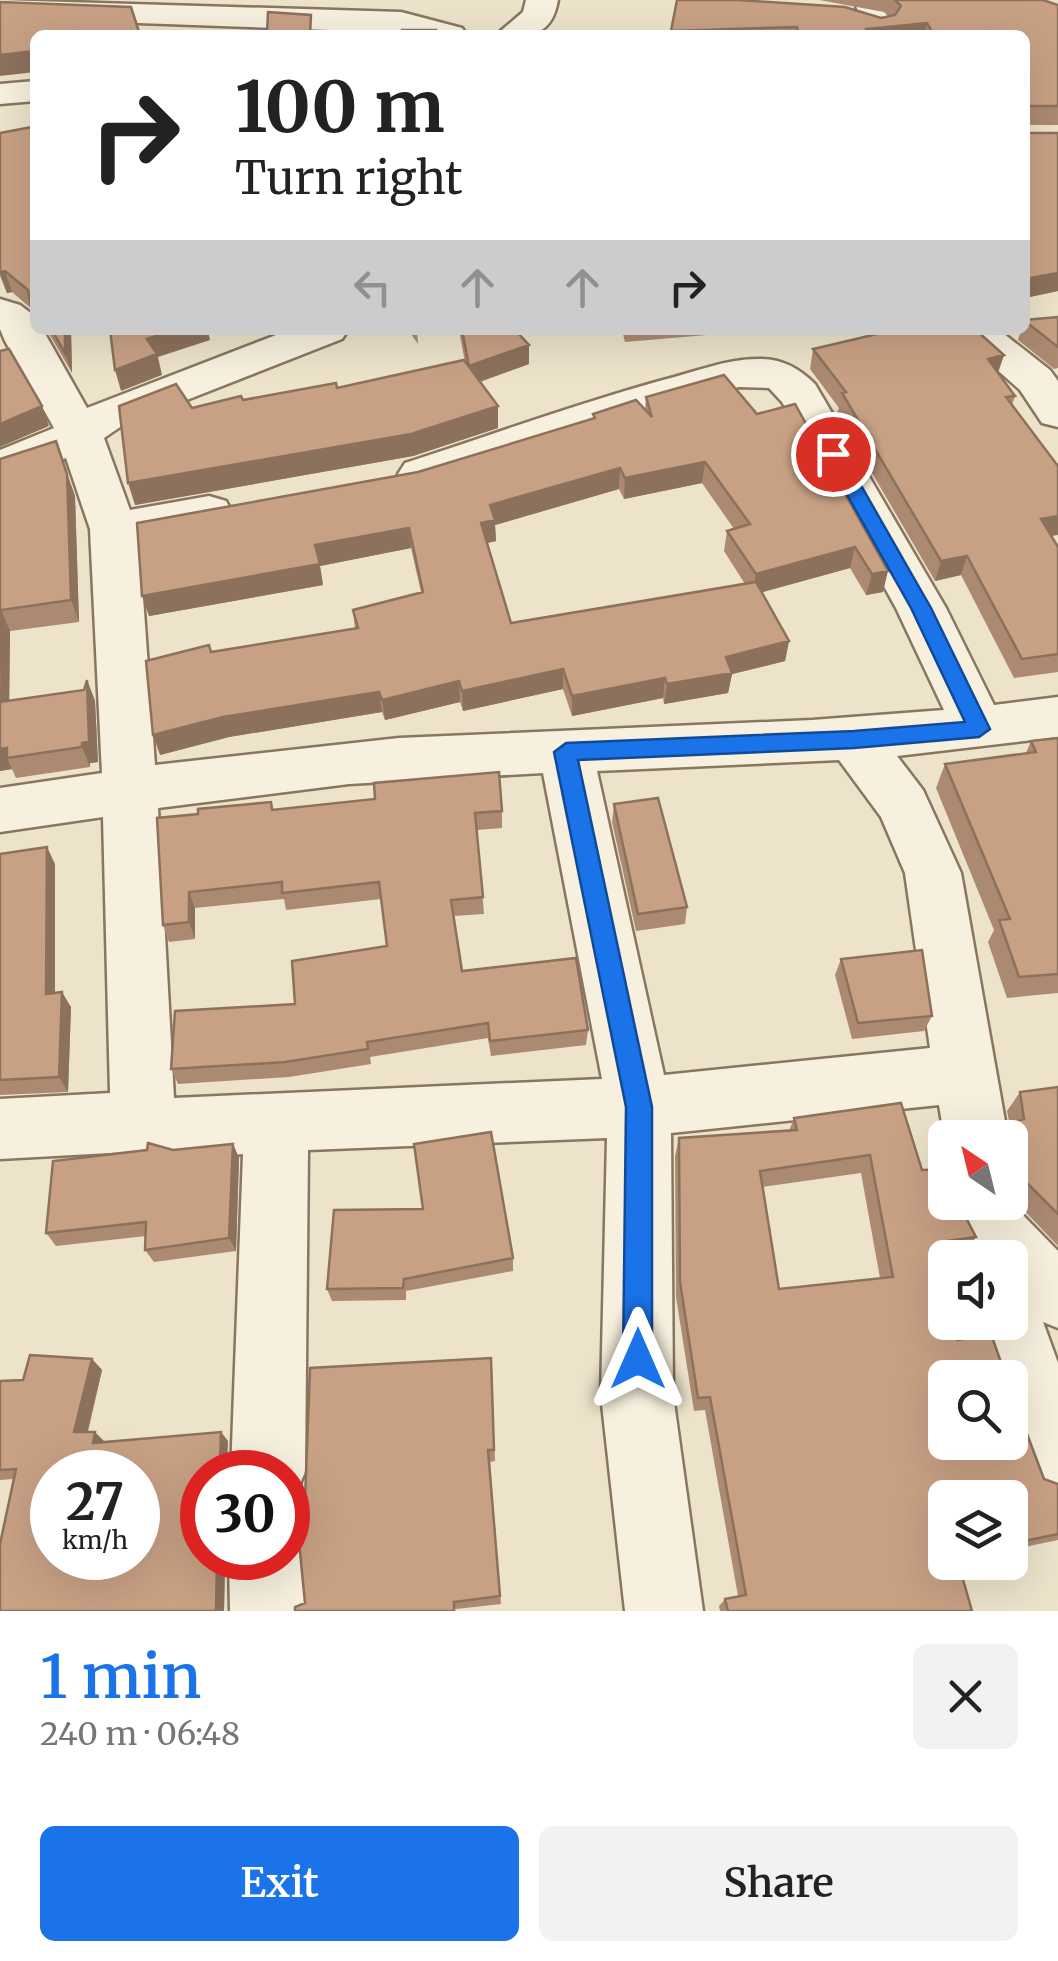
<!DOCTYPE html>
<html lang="en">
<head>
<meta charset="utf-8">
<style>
	body { margin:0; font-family:Merriweather,serif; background:#f2f2f2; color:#222; height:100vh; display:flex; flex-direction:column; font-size:38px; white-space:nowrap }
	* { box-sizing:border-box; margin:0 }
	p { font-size:32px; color:#767676 }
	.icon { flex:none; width:55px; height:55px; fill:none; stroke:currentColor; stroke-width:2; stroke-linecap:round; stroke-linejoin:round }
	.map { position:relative; height:1611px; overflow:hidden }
	.drawer { display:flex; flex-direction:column; background:#fff; flex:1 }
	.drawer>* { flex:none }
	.guide { position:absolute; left:30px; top:30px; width:1000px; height:305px; border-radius:15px; box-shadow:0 10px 40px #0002; background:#fff; color:#222; overflow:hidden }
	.needle { width:65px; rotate:325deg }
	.buttons { position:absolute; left:928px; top:1120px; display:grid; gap:20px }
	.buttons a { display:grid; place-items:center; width:100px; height:100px; border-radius:15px; background:#fff; box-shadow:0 10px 40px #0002; font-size:50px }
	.speed { position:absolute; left:30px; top:1450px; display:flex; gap:20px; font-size:50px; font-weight:700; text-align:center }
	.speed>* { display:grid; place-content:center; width:130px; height:130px; border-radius:50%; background:#fff; box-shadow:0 10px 40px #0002; line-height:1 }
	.speed small { font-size:25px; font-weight:400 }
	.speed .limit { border:15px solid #d22; background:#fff; color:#111 }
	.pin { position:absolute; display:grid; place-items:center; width:85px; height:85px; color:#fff; margin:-42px; border:5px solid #fff; border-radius:50%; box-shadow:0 2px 10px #0007 }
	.me { position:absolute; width:110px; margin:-55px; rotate:0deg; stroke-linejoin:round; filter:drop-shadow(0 0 8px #0008) }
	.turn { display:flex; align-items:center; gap:35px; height:210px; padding:0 40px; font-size:45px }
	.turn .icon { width:130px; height:130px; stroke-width:2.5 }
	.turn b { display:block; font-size:70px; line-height:85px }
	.lanes { display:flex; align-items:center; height:95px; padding:0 40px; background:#0003; justify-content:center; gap:50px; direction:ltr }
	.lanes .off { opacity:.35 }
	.round { display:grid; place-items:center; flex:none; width:105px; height:105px; border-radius:15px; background:#f2f2f2 }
	.overview { display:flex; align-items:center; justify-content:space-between; height:170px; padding:0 40px }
	h1 { font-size:60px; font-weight:600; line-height:75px; color:#1a73e8 }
	.button { display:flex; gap:20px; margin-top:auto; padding:20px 40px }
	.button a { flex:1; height:115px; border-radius:15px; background:#1a73e8; color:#fff; font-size:40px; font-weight:600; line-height:115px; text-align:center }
	.button a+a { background:#f2f2f2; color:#222 }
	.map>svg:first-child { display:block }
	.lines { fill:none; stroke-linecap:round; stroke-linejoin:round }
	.minor-casing { stroke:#897660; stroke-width:5 }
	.minor { fill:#f8f0de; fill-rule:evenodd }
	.wall { fill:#ac8a72; fill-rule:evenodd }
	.shaded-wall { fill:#8c715c }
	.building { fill:#c8a184; stroke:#8c715c; stroke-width:2.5; fill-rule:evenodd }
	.route { fill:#1a73e8; stroke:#114b97; stroke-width:2.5 }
</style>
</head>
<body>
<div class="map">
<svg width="1058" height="1611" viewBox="0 0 1058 1611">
	<rect width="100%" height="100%" fill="#ede3cb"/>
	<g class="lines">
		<!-- minor casing -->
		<g class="minor-casing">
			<path id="minor" d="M0 0 401 12 462 28 467 35 0 18Z
				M526 0H558C551 39 529 35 496 35L523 12Z
				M854 0H886L900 35H866Z
				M35 81V101L0 104V84Z
				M0 299 20 305 32 314 35 330H43L87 408 289 330H348L342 339 123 425 104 438 130 510 209 496 226 501 232 512 226 523 139 541 155 765 399 738 812 720 944 710 896 608 782 402 769 388 739 387 644 414 421 489 405 485 398 474 405 463C491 435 576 404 663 380 695 372 728 358 761 359 783 359 800 369 815 384L946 608 994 705 1058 697V737L897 756 923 790 961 873 1008 1138H945V1141L939 1105 671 1133 673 1395 703 1611H625L601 1395 607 1138 308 1150 305 1472 294 1498 288 1501V1472H231L243 1154 180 1160 146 1151 0 1159V1099L110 1093 103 817 0 832V788L102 773 90 529 66 458 0 480V450L54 428 5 341 0 329ZM839 760 881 817 905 873 930 1048 664 1075 597 771ZM543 773 602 1079 174 1098 158 808 349 784Z
				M952 330H999L1050 370 1058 381V427L1042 423 1020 390Z
				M967 1202 1012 1204 1058 1251V1328L1043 1322 1058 1363V1499L1032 1488 1010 1429V1378H992L973 1322H1010V1258H970L955 1227Z
				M288 1528 294 1531 305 1558 308 1611H230L229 1558H288Z"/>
		</g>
		<!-- minor -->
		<use href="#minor" class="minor"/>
	</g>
	<!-- wall -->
	<path class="wall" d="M677 0 881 18 888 16 884 12 819 0H1043L1058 5V125H1028V133H1058V291L1025 298V35H670Z
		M35 132V317L33 310 12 292 7 293 0 276V133Z
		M1058 317V368L1054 369 1018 340 1021 330H1025V320Z
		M47 330H71L72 373Z
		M408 330H417L418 344Z
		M459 330H515L529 364 480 382 498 428 413 456 135 505 192 408 337 388 465 362Z
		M622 330H754V331L625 342Z
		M889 330H976L1004 355 998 373 1015 396 1012 405 1051 536 1058 547V672L1014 678 961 575 935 581 837 413 839 408 810 369 813 349Z
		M646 397 757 414 795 404 883 592 866 595 850 568 762 592 789 641 785 661 732 674 728 693 664 704 663 698 572 716 563 689 463 711 460 702 385 720 382 712 229 737 160 755 211 652 355 629 353 610 421 592 411 548 320 566 323 585 149 616 418 472 593 419V414L645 410ZM702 483 734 529 727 531 724 551 745 584 511 623 487 543 496 541 495 525 619 489 624 499Z
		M56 441 75 496 79 622 10 631 9 701 84 690 87 680 95 701 98 762 90 763V767L16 778 12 769 0 771V459Z
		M1058 738V993L1007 998 988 942 994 930 936 788 945 764 1026 753 1031 741Z
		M271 802 274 810 502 811V828L477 830 484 914 454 916 462 971 588 1030 586 1045 491 1056 488 1038 370 1057 371 1064 289 1077 178 1084 171 1069 295 1004 387 946 381 899 286 910 284 899 195 908V939L169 942 163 925 198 814Z
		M614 804 687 907 685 924 636 931 612 822Z
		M0 854 55 864V993L71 1007 68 1092 0 1095Z
		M841 959 932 1016 924 1031 852 1039 835 975Z
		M1058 1087V1246L1015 1201H1010V1138H1002L1010 1126 1007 1111 1020 1092Z
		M794 1118 922 1170 963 1212 976 1237 964 1254 949 1256 958 1340 1021 1418 1044 1479 1058 1484V1540L1010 1550V1498L945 1562 972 1611H720L719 1606 725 1599 738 1596 705 1410 694 1411 676 1297 675 1156 679 1138 789 1131ZM861 1173 880 1278 779 1289 762 1187Z
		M233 1144 239 1158 236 1251 154 1262 145 1250 146 1236 56 1246 46 1233 173 1150Z
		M423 1209 513 1258V1271L406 1291V1300L332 1301 327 1289Z
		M92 1359 102 1370 88 1432 105 1442 228 1441 202 1472 225 1558 224 1611 13 1479 0 1480V1381L23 1380Z
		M492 1372 495 1461 490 1462 501 1604 456 1609 305 1603V1500Z"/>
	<!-- shaded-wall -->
	<path class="shaded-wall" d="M927 23 924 35H864L866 29Z
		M35 51V72L0 76V55Z
		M5 271 12 292 7 293 0 273Z
		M1058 273V291L1025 298V279Z
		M65 330H71L72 373 65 353Z
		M173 330H208L210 340 158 357 162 375 121 391 115 370 147 339Z
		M529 345V364L470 385 469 366Z
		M1004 355 997 375 988 359Z
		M42 406 49 426 0 447V424Z
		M498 406V428L413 456 135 505 128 483Z
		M705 462 702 483 624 499 625 478Z
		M620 468 619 489 495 525 496 541 482 544 481 523 490 505Z
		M67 474 75 496 79 622 71 600Z
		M1058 516V535L1034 539 1041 519Z
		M409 528 411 548 320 566 323 585 149 616 142 596 315 545Z
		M855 547 850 568 752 595 756 574Z
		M967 556 961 575 935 581 941 561Z
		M888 571 883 592 866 595 872 574Z
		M1 610 10 631 9 723 0 703Z
		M789 641 785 661 732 674 728 693 664 704 667 684 726 657Z
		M563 669V689L463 711 462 691Z
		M665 678 663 698 572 716V696Z
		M87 680 95 701 98 762 90 763V767L82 747Z
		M459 681 460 702 385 720 382 700Z
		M379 692 382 712 229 737 160 755 153 735 223 717Z
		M7 748V758L12 769 0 771V749Z
		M47 847 55 864V1010L46 994Z
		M189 892 195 908V939L189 922Z
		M62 992 71 1007 68 1092 59 1077Z
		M233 1144 239 1158 236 1251 229 1238Z
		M92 1359 102 1370 85 1441 74 1432Z
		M95 1432 105 1442 93 1443Z
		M221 1432 228 1441 227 1472 220 1463Z
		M217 1558H225L224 1611H216Z"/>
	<!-- building -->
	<path class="building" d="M677 0H738L845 7 881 18 895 15 901 6 895 0H1043L1058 5V106H1028V133H1058V273L1025 279V35H934L927 23 866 29 867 35H799L797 27 671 31Z
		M0 2 131 7 140 35H35V51L0 55Z
		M268 12 311 15 310 35H257L267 33Z
		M402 30H436V35H401Z
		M502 31 546 35H500Z
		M32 127 35 132V306H31L28 290 5 271 0 272V133Z
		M1058 317V347L1025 321V320Z
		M52 330H65V353Z
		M110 330H173L147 339 157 354 115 370Z
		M462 330H515L529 345 469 366Z
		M894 330H976L1004 355 988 359 1015 396 1006 397 1058 466V516L1041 519 1058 547V654L1022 659 967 556 941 561 842 393 846 392 813 349Z
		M9 349 42 406 0 424V351Z
		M464 360 498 406 411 434 128 483 119 406 176 384 192 408 241 396 243 400 336 383 337 388Z
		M724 375 757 414 795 404 888 571 872 574 855 547 756 574 727 531 750 524 705 462 625 478 620 468 490 505 495 520 481 523 511 623 756 582 789 641 726 657 732 673 667 684 665 678 572 696 563 669 462 691 459 681 382 700 379 692 223 717 153 735 146 661 209 645 211 652 358 628 353 610 423 592 409 528 315 545 320 564 142 596 137 523 418 472 595 418 593 414 636 400 652 417 646 397Z
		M56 441 67 474 71 600 1 610 0 669V459Z
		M87 680 89 741 82 743V747L7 758V748L0 749V702L84 690Z
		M1058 738V974L1019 977 999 920 1010 919 945 764 1036 752 1031 741Z
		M499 772 502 811 475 813 483 897 451 900 462 971 576 958 588 1030 490 1041 488 1023 367 1042 368 1049 285 1062 171 1069 175 1011 295 1004 292 961 387 946 379 882 282 893V882L189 892V922L163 925 157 818 198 814V809L271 802 272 810 375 799 374 783Z
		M658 798 687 907 638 914 614 804Z
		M47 847 46 994 62 992 59 1077 0 1080V854Z
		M922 950 932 1016 858 1023 841 959Z
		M1058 1087V1214L1028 1184H1010V1166L1026 1165 1012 1123 1024 1119 1020 1092Z
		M901 1103 922 1170 945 1169V1202H967L963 1212 976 1237 947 1241 949 1258H945V1322H956L958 1340 991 1334 1003 1368H1020L1021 1418 1044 1479 1058 1484V1534L1010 1544V1498H945V1562H958L972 1611H728L725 1599 746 1595 710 1397 698 1398 680 1282 679 1138 797 1130 794 1118ZM870 1155 893 1277 779 1289 760 1171ZM945 1378H1010V1442H945Z
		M491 1132 513 1258 404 1279 403 1288 327 1289 334 1210 423 1209 414 1144Z
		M148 1143 173 1150 233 1144 229 1238 145 1250 146 1222 46 1233 53 1161 147 1150Z
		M30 1355 92 1359 74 1432H95L93 1443 221 1432 220 1463 231 1467V1472H202V1558H217L216 1611H0V1544L16 1469 0 1470V1381L23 1380ZM52 1472H138V1558H52Z
		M491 1358 494 1450H488L500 1596 454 1602V1611H295V1607L305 1603 295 1501 305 1500 310 1368Z"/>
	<!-- route -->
	<path class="route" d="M833 448 843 454 931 608 990 729 979 737 854 748 578 760 652 1107V1359L648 1369 638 1373 627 1369 623 1359 626 1107 554 752 566 743 854 731 965 722 911 608 824 454Z"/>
</svg>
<div class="buttons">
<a><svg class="needle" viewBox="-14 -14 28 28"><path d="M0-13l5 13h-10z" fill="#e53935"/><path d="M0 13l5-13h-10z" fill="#767676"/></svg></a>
<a><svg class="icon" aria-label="sound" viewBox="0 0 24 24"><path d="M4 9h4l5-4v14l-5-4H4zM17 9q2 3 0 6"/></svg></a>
<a><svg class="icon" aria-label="search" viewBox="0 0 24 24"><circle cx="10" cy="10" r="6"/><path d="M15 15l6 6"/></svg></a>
<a><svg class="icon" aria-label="layers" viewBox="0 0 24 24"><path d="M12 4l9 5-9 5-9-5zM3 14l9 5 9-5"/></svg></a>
</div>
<div class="speed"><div>27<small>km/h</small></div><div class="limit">30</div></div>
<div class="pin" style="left:833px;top:454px;background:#d93025"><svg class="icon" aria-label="arrive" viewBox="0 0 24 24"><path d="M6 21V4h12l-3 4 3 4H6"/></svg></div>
<svg class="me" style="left:638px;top:1359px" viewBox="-20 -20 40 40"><path d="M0-17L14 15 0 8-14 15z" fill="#1a73e8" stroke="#fff" stroke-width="4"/></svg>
<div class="guide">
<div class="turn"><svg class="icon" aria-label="right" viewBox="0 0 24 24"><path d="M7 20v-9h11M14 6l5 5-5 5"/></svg><div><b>100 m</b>Turn right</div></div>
<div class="lanes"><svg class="icon off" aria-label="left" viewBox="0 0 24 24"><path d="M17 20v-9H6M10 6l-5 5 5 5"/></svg><svg class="icon off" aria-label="ahead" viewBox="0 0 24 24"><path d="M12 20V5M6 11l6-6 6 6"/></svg><svg class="icon off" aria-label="ahead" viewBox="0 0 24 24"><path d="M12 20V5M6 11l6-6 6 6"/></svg><svg class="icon" aria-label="right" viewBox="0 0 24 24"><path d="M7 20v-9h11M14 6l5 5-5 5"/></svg></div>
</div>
</div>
<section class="drawer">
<div class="overview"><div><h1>1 min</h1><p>240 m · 06:48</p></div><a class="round"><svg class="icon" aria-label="close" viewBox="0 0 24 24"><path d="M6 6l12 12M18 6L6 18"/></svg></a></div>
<div class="button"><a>Exit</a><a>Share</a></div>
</section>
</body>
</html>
